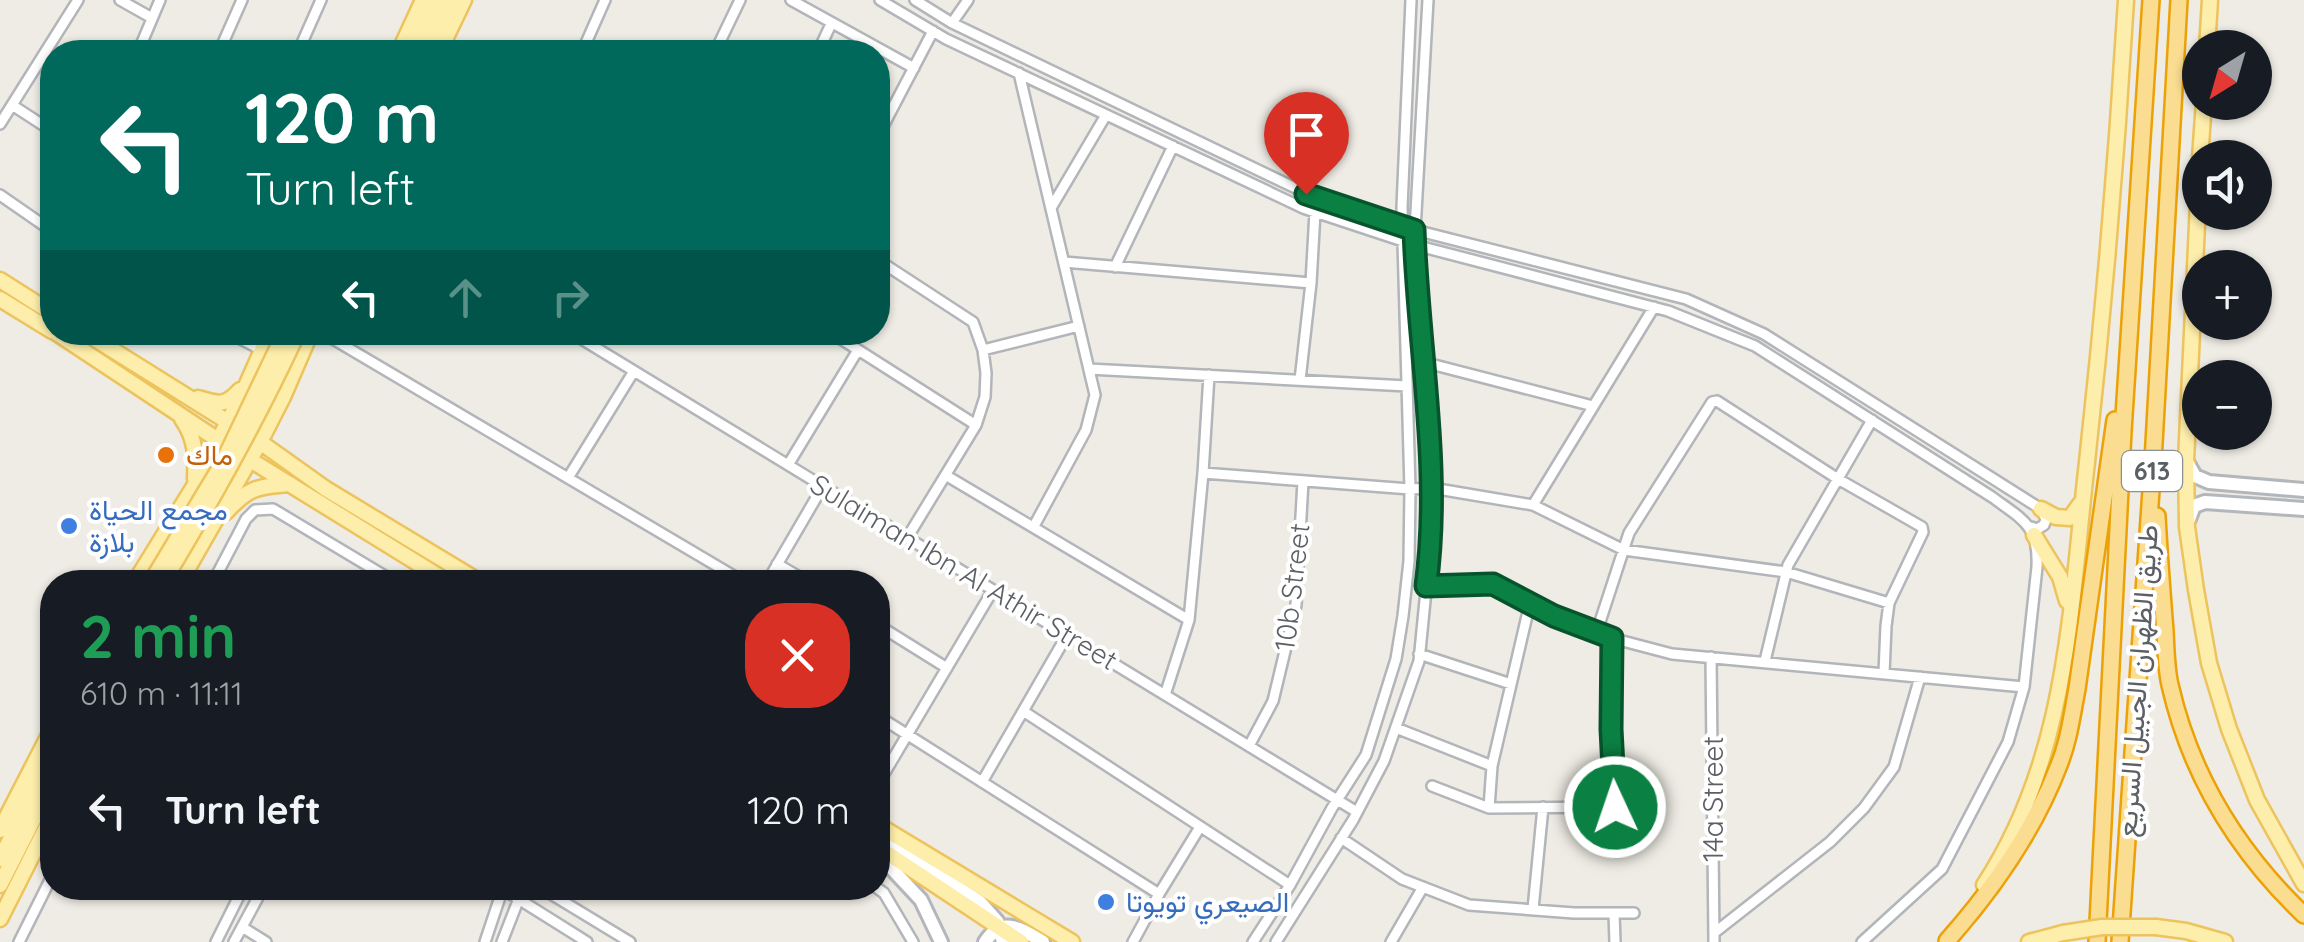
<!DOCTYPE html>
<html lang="en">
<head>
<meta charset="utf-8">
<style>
	body { margin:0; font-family:Quicksand,Vazirmatn,sans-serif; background:#20242c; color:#f1f3f6; height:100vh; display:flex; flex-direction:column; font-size:38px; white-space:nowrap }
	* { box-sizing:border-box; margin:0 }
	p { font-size:32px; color:#9ea1a6 }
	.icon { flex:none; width:55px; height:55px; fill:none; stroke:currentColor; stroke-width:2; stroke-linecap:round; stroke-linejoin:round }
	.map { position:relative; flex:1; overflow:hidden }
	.panel { position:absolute; left:40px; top:570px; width:850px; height:330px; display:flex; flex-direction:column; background:#171b24; border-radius:40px; box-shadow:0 2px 8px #0004 }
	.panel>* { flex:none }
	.banner { position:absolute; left:40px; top:40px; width:850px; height:305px; border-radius:40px; box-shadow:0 2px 8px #0004; background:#00695c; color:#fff; overflow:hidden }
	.needle { width:65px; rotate:217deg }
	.fabs { position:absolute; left:2182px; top:30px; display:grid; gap:20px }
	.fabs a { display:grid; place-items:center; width:90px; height:90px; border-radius:50%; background:#171b24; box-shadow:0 2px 8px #0004; font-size:50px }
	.pin { position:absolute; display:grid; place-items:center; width:85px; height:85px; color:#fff; margin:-102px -42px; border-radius:50% 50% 50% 0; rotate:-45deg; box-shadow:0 0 10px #0007 }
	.pin .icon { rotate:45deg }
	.me { position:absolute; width:110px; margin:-55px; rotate:357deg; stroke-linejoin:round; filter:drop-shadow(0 0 8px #0008) }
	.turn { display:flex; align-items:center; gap:35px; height:210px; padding:0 40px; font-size:45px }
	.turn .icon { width:130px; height:130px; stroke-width:2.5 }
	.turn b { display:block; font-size:70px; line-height:85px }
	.lanes { display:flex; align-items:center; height:95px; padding:0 40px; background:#0003; justify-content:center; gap:50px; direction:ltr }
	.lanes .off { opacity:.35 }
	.round { display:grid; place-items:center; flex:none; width:105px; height:105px; border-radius:40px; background:#20242c }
	.head { display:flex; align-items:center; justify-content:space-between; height:170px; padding:0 40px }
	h1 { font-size:60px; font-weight:700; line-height:75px; color:#1e9e55 }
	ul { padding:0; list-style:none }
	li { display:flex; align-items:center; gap:30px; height:140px; padding:0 40px }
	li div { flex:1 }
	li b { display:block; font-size:38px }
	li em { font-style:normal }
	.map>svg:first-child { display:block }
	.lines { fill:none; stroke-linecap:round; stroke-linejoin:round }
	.street-casing { stroke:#b2b5b9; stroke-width:14 }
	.secondary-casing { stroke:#b3b7bb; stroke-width:18 }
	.primary-casing { stroke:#edc35e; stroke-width:19 }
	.highway-casing { stroke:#eca107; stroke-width:20 }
	.street { stroke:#fff; stroke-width:9 }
	.secondary { stroke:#fff; stroke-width:12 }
	.primary { stroke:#fdeeab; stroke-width:14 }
	.highway { stroke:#fadd90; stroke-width:15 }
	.primary-bridge-casing { stroke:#edc35e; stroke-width:19; stroke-linecap:butt }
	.primary-bridge { stroke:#fdeeab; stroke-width:14 }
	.route-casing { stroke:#07532c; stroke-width:25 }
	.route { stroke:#0b8043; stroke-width:18 }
	.food-dot { fill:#e8710a; stroke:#fff; stroke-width:4 }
	.shop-dot { fill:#3f7fe0; stroke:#fff; stroke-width:4 }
	.labels { text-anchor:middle; stroke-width:8; stroke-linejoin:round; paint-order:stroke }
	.shield { fill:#fff; stroke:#8d9092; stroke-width:2.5 }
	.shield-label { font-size:25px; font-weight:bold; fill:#5c6064 }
	.food-label { font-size:28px; fill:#c56008; stroke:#fff; text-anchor:start }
	.shop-label { font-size:28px; fill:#366cbe; stroke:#fff; text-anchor:start }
	.street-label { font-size:28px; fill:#5c6064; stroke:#fff }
</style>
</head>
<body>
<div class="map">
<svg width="2304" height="942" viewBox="0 0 2304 942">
	<rect width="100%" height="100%" fill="#eeece4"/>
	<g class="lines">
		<!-- street casing -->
		<g class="street-casing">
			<path id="street" d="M120 0 152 18
				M791 0 914 68
				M880 0 946 39 1303 208 1415 245 1668 311 1755 346 1992 497C2023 520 2039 525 2037 567L2024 687 2008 742 1942 869 1862 942
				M915 0 952 23 1306 193 1415 230 1686 299 1764 334 2041 509 2046 519 2044 525 2037 529 2031 527
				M952 23 968 0
				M138 52 160 0
				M219 52 242 0
				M298 52 321 0
				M582 52 605 0
				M715 52 740 0
				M818 52 831 24
				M1019 73 1095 395 1086 430 1034 526
				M12 105 52 131
				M0 124 78 0
				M878 136 933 31
				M0 195 52 231
				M1051 208 1106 115
				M878 260 973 322 983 350 986 373 985 397 976 425 907 538
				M1064 262 1311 283
				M1115 267 1173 146
				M227 332 262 350
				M321 332 744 582
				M570 332 1357 812
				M830 332 976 425
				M983 350 1079 326
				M1423 362 1593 406
				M1089 369 1407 386
				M1300 380 1311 283 1315 212
				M788 465 858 350
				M1203 473 1410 489 1432 488 1533 505 1624 550 1786 572 1889 603
				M947 476 1189 620
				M568 478 634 371
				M1533 505 1654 307
				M777 564 808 582
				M213 582 246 519 255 510 273 509 395 582
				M767 582 823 486
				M1426 586 1493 584 1555 616 1596 634 1672 654 2024 687
				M878 625 947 668
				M1596 634 1629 533 1712 402 1717 401 1838 479 1922 527 1923 532 1889 603 1886 626 1884 673
				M1419 654 1511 684
				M1711 657 1714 942
				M1765 661 1788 565 1872 420
				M1165 695 1189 620 1203 473 1209 375
				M1023 711 1290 885
				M878 716 1159 894
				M1396 728 1492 766
				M1249 746 1273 701 1296 605 1303 481
				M982 782 1067 635
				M878 784 993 590
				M1432 786 1489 808 1615 807 1611 729 1612 638
				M1489 808 1492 766 1530 603
				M1341 838 1402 879 1469 905 1574 913H1634
				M501 888 587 942
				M541 888 630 942
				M877 888 884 893 913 942
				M1533 909 1543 807
				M1614 913 1615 942
				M242 927 266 942
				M1714 933 1830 842 1864 808 1894 767 1920 677
				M19 942 52 876
				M216 942 243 888
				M234 942 263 888
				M485 942 503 888
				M502 942 523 888
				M1133 942 1159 894 1200 827
				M1253 942 1290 885 1332 808 1366 755 1396 659 1403 616 1409 561 1410 489 1402 207 1411 0
				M1276 942 1353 820 1384 761 1419 661 1429 560 1432 488 1415 230 1428 0
				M1391 942 1423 887"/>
		</g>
		<!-- secondary casing -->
		<g class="secondary-casing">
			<path id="secondary" d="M2187 462 2195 476 2209 482 2304 490
				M2189 519 2194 506 2205 502 2304 509
				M882 833 907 854 980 902 997 921 1003 942
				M878 854 921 900 941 942
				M985 942C1003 915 1021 929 1043 942"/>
		</g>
		<!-- primary casing -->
		<g class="primary-casing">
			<path id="primary" d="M2207 48 2210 0
				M399 52 423 0
				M413 52 436 0
				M426 52 450 0
				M439 52 464 0
				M2200 158 2204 102
				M2200 160 2186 461 2187 527 2196 590 2209 663 2229 729 2257 800 2304 884
				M0 280 52 313
				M0 299 52 331
				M55 332 218 440 448 582
				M84 332 260 442 326 489 480 582
				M198 398C218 404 225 407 240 390
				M182 419C196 439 196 456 195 479
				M2041 509 2056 517 2070 518 2080 504
				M226 512C248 488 258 486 290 484
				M2034 535 2060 577 2067 601
				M135 582 196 483 242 395 270 332
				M180 582 260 442 283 397 311 332
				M878 825 1072 942
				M0 830 52 729
				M878 847 1021 942
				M0 859 52 759
				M0 885 52 783
				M1984 885C2068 757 2070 609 2087 462 2104 308 2117 154 2126 0
				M0 919 52 816
				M2156 927 2186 931 2225 942
				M2029 942 2063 933"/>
		</g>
		<!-- highway casing -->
		<g class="highway-casing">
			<path id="highway" d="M2157 516C2159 554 2162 593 2165 631 2166 649 2166 668 2170 685 2191 777 2237 851 2304 915
				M1947 941C1993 889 2034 831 2059 765 2069 740 2072 715 2077 689L2115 420
				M2097 942 2123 431 2151 0
				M2120 942 2153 461 2179 0"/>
		</g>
		<!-- street -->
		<use href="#street" class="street"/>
		<!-- secondary -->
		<use href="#secondary" class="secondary"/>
		<!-- primary -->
		<use href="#primary" class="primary"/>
		<!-- highway -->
		<use href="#highway" class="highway"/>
		<!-- primary-bridge casing -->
		<g class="primary-bridge-casing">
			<path id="primary-bridge" d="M151 582 222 464 285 332
				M163 582C212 501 258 419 298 332
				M2063 933 2102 927H2156"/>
		</g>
		<!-- primary-bridge -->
		<use href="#primary-bridge" class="primary-bridge"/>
	</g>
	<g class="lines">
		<!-- route casing -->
		<g class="route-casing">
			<path id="route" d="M1306 194 1414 230C1418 348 1442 468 1426 586L1493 584 1554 616 1612 638 1611 729 1615 807"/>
		</g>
		<!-- route -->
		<use href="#route" class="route"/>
	</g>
	<!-- markers -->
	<circle class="food-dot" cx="166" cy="455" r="10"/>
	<g class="shop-dot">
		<circle cx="69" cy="526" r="10"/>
		<circle cx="1106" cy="902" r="10"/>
	</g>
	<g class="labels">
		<!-- shield labels -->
		<rect class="shield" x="2122" y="451" width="60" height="40" rx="8"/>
		<g class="shield-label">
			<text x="2152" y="480">613</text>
		</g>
		<!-- food labels -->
		<g class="food-label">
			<text x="186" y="465">ماك</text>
		</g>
		<!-- shop labels -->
		<g class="shop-label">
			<text x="89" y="520">مجمع الحياة<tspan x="89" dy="32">بلازة</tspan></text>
			<text x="1126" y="912">الصيعري تويوتا</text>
		</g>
		<!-- street labels -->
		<g class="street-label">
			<text transform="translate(964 572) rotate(31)" y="10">Sulaiman Ibn Al Athir Street</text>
			<text transform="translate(1292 587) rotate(-83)" y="10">10b Street</text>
			<text transform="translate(2137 681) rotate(-86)" y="10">طريق الظهران الجبيل السريع</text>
			<text transform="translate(1713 799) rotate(-90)" y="10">14a Street</text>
		</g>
	</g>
</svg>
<div class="fabs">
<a><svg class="needle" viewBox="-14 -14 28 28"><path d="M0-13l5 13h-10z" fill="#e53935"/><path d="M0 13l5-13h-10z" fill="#9ea1a6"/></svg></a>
<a><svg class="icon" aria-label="sound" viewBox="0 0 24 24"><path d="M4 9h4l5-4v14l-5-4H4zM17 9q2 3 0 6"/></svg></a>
<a>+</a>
<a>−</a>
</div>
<div class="pin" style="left:1306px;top:194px;background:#d93025"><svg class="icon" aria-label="arrive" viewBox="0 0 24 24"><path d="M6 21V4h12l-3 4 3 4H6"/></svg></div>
<svg class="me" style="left:1615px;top:807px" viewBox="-20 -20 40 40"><circle r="17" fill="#0b8043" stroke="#fff" stroke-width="3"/><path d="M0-11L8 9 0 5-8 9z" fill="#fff"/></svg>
<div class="banner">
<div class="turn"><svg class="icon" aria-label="left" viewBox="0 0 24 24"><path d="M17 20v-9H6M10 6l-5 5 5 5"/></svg><div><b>120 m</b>Turn left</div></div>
<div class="lanes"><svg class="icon" aria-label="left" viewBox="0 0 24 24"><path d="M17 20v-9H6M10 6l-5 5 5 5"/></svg><svg class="icon off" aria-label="ahead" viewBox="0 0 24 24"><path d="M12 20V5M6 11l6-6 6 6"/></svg><svg class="icon off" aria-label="right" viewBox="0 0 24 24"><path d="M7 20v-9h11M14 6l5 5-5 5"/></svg></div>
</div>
<section class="panel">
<div class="head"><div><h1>2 min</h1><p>610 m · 11:11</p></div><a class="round" style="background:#d93025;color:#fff"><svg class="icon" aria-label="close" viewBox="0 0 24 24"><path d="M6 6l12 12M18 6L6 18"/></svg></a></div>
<ul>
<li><svg class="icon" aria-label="left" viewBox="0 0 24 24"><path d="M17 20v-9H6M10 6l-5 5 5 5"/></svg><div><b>Turn left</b></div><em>120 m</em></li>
</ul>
</section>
</div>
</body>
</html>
